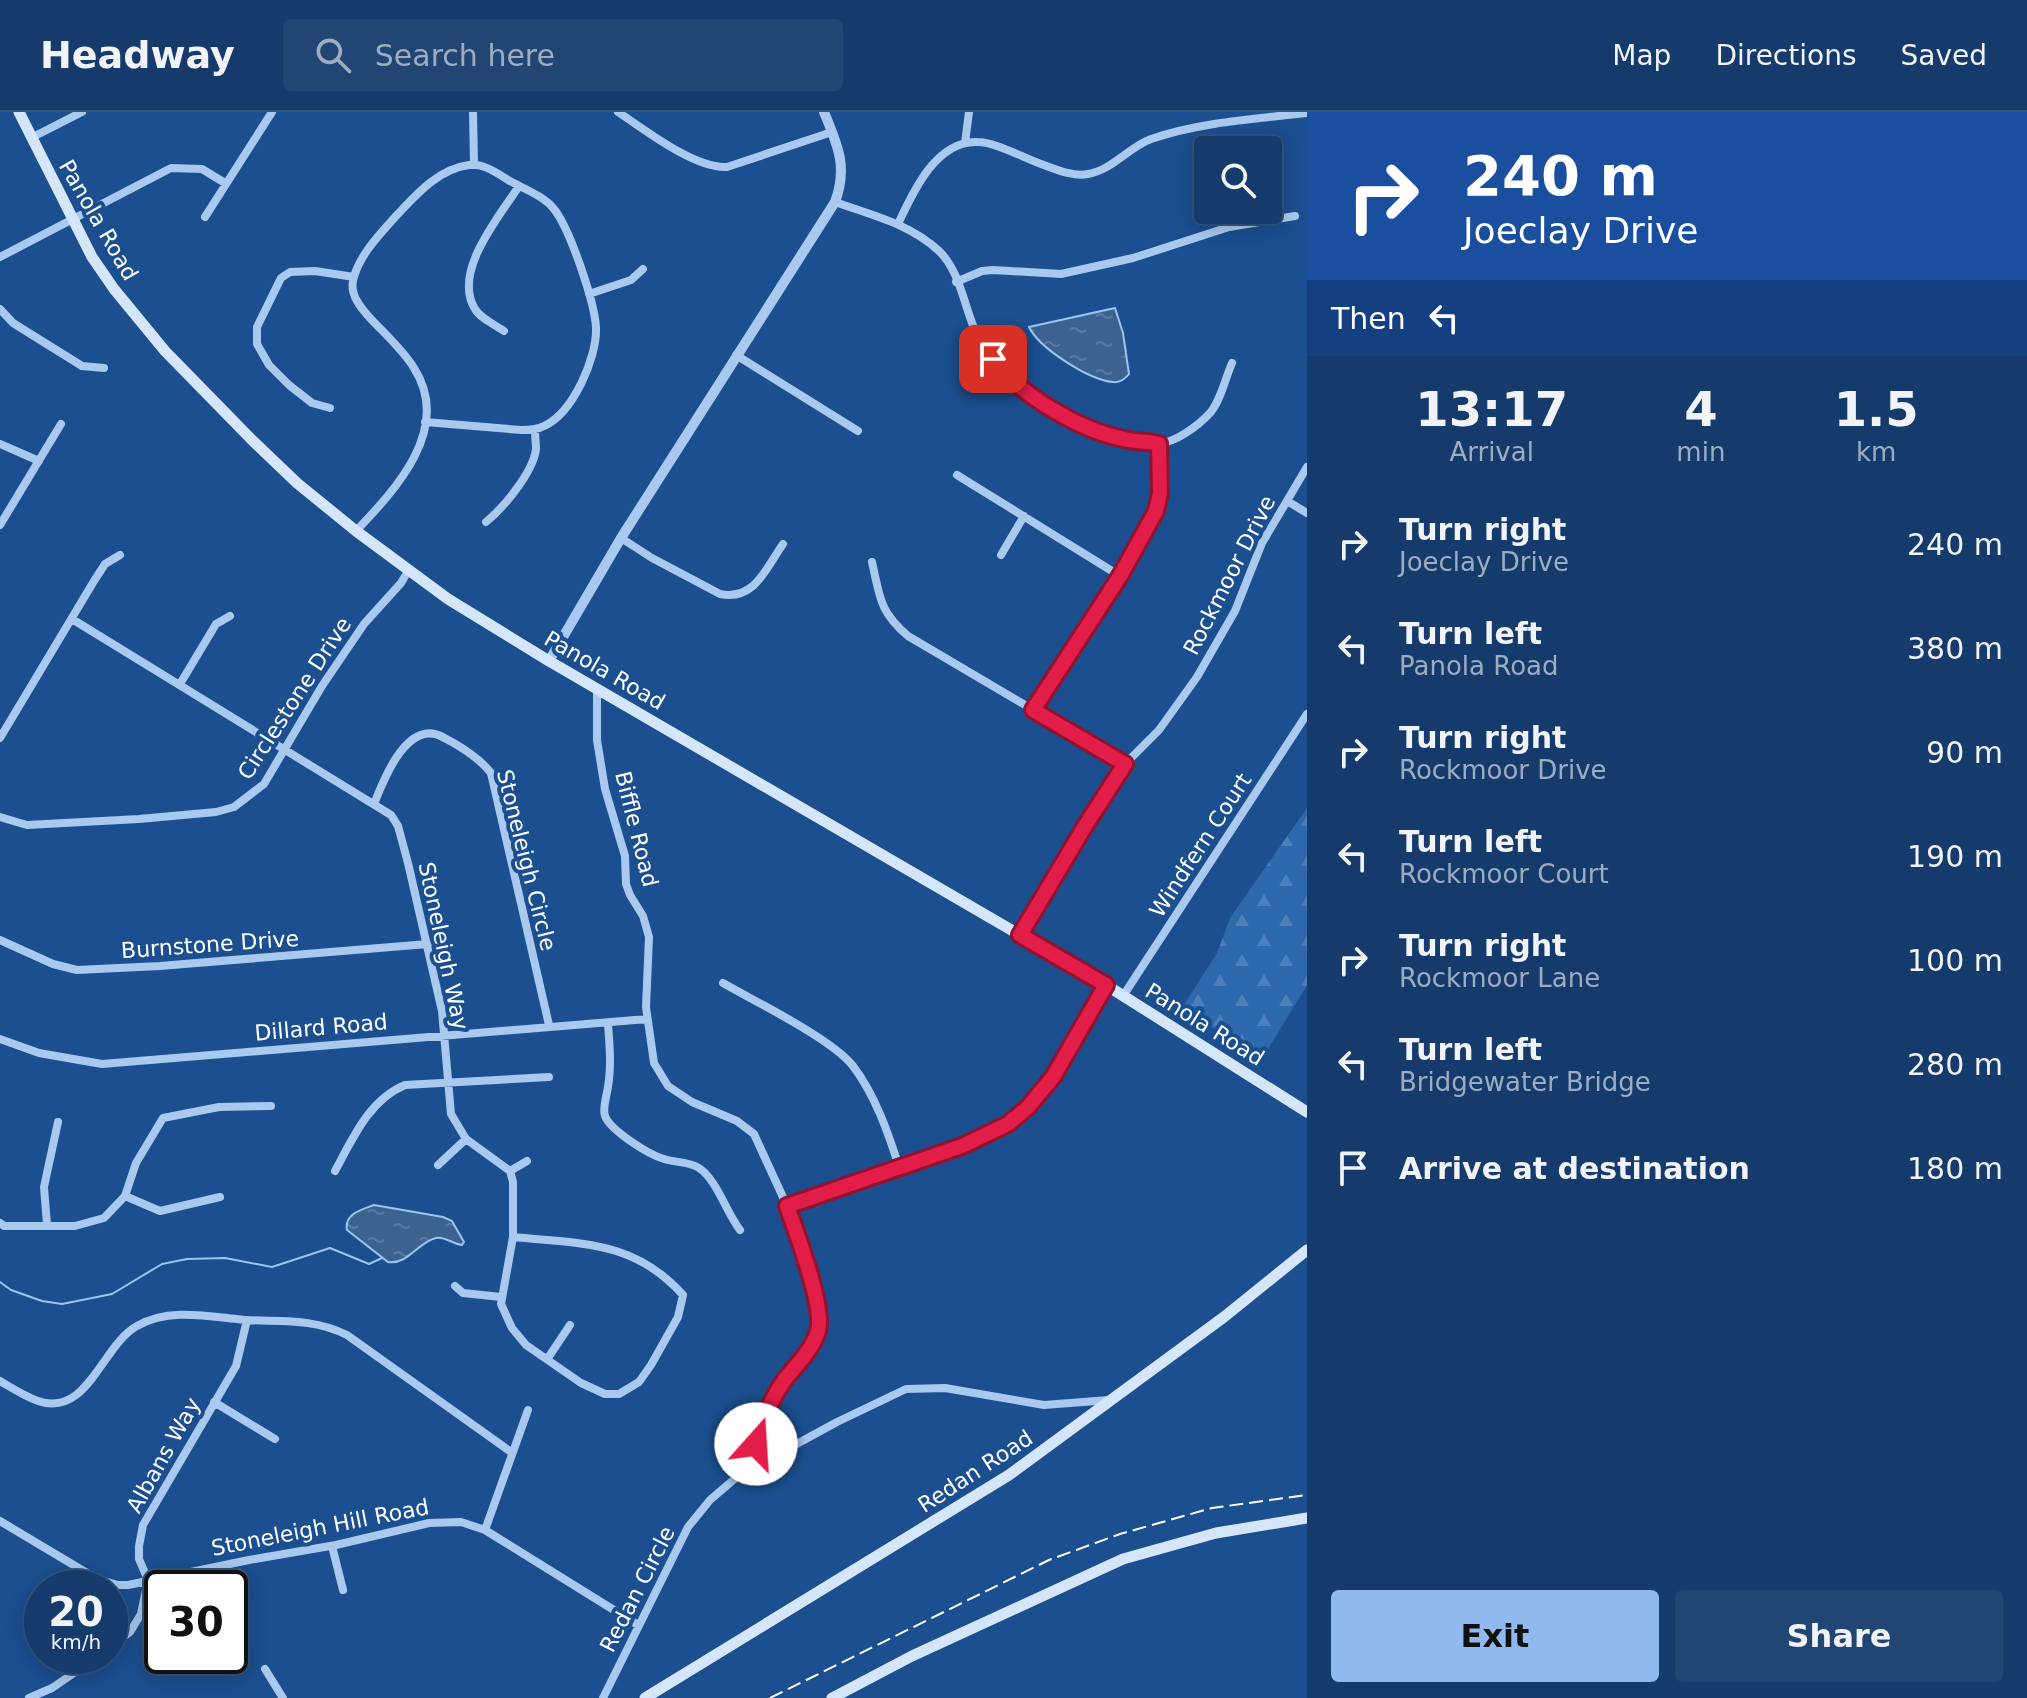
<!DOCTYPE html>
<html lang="en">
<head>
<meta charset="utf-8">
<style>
	body { margin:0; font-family:"DejaVu Sans",sans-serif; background:#214673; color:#f1f3f6; height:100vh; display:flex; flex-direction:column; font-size:30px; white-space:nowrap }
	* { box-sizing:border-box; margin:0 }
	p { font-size:26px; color:#9dadc1 }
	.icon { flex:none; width:44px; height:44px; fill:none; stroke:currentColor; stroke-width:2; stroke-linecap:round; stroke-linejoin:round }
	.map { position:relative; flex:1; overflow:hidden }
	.details { display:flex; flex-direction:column; background:#143b6b; width:720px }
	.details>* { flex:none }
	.banner { background:#1a4fa0; color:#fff; overflow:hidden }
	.tools { position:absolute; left:1194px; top:24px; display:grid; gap:16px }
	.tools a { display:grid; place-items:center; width:88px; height:88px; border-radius:8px; background:#143b6b; box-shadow:0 4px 20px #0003,0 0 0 2px #33557e; font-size:40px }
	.speed { position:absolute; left:24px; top:1458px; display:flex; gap:16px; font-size:40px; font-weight:700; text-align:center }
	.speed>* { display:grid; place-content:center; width:104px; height:104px; border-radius:50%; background:#143b6b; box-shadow:0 4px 20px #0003,0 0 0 2px #33557e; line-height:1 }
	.speed small { font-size:20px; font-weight:400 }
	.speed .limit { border:4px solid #111; border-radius:12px; background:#fff; color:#111 }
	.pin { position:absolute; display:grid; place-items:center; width:68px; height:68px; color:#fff; margin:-34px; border-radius:16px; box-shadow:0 4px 12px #0006 }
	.me { position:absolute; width:88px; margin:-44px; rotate:19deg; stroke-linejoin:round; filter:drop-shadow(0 0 6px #0008) }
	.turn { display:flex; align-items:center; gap:28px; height:168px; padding:0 24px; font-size:36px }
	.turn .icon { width:104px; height:104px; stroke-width:2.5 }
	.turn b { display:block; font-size:56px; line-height:68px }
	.then { display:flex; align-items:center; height:76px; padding:0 24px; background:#0003; gap:16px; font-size:30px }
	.eta { display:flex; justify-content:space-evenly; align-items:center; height:136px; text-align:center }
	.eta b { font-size:48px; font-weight:800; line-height:56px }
	.primary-button { display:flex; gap:16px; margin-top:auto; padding:16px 24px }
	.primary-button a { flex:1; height:92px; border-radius:8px; background:#90b9f0; color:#111; font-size:32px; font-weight:800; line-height:92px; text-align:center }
	.primary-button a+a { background:#214673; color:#f1f3f6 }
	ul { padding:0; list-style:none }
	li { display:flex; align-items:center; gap:24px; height:104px; padding:0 24px }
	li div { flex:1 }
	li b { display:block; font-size:30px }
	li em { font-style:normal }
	header { display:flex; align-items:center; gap:48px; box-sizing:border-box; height:112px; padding:0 40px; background:#143b6b; border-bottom:2px solid #33557e }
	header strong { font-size:38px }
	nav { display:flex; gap:44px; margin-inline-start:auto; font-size:28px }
	.search { width:560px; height:72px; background:#214673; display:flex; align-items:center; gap:20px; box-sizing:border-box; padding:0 28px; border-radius:8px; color:#9dadc1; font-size:30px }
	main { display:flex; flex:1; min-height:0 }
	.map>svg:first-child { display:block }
	.forest { fill:url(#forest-firs) }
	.water { fill:url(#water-ripples); stroke:#9cc4f0; stroke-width:2 }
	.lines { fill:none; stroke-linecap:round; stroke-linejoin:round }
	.stream { stroke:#9cc4f0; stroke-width:2 }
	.minor { stroke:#a9c9ee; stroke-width:8 }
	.tertiary { stroke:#a9c9ee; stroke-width:10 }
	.secondary { stroke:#d6e6fa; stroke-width:11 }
	.rail { stroke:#fff; stroke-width:2; stroke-dasharray:14 6; stroke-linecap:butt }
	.route-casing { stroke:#92132f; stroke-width:20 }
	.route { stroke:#e11d48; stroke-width:14 }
	.labels { text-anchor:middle; stroke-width:8; stroke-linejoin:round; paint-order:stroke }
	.street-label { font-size:22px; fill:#fff; stroke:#1b4f8f }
</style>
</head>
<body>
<header>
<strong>Headway</strong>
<div class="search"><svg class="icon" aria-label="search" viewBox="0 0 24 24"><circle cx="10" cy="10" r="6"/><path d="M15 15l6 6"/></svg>Search here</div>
<nav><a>Map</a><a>Directions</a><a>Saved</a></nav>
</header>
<main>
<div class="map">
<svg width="1307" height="1586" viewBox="0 0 1307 1586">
	<defs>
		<pattern id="forest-firs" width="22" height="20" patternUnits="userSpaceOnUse" patternTransform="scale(2)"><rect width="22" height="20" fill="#2e69ad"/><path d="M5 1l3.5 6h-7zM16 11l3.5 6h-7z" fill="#4d80b9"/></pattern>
		<pattern id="water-ripples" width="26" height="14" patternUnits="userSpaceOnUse" patternTransform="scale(2)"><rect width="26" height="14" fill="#3c6290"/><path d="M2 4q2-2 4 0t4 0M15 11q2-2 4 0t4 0" fill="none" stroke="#597aa1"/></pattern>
	</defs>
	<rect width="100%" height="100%" fill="#1b4f8f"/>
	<!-- forest -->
	<path class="forest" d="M1307 696V873L1262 947 1182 896 1217 841 1230 806Z"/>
	<!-- water -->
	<path class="water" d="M1115 196 1123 221 1129 262C1125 267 1120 271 1113 270 1089 268 1039 236 1029 215Z
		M374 1093 443 1105 452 1109 464 1130 462 1133C453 1132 444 1124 436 1126 418 1130 408 1153 388 1150L347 1118C344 1102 361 1098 374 1093Z"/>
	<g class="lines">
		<!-- stream -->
		<path class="stream" d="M0 1170 11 1178 42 1189 62 1192 112 1182 162 1152 187 1147 225 1146 272 1155 330 1136 369 1152 382 1146"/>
		<!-- minor -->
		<path class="minor" d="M473 0 474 53
			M618 0C645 18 695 57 727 55L832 20
			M31 26 82 0
			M965 31 969 0
			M835 90C872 103 910 112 939 139 959 158 964 192 974 216 978 227 987 238 993 247 1025 292 1103 330 1158 331 1174 332 1199 313 1210 301 1221 288 1225 267 1232 251
			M205 105 272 0
			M898 112C913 80 936 28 978 30 995 30 1024 46 1041 52 1056 57 1072 65 1088 62 1112 58 1129 35 1151 27 1201 10 1255 7 1307 1
			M0 145 171 56 202 57 225 71
			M956 170 982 159 993 158 1061 162 1133 146 1229 115 1295 104
			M589 182 631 168 643 157
			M0 197 13 211 82 254 104 256
			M504 219C495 213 480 206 475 197 452 160 499 105 519 74
			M736 243 858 319
			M330 296 312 291 289 273 269 253 257 232V215L281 166 290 160 315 159 354 165
			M0 332 39 349
			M957 363 1120 464
			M1287 389 1307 401
			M486 410C503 396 533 361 536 337 536 331 535 324 535 318
			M0 413 61 312
			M356 419C395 378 453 317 414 256 403 238 385 222 370 206 361 196 350 183 353 169 358 144 380 122 396 104 416 83 438 57 469 53 483 51 497 61 508 68 522 76 544 84 554 97 570 117 595 191 596 216 597 246 573 301 544 314 537 318 529 318 521 318L425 310
			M621 426 652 446 720 482C755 489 766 456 783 432
			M1001 443 1024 404
			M872 450C880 485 879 499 908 524L1125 652
			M72 507 391 703 398 714 408 751 442 899 451 1002 466 1027 510 1059 513 1070V1125L501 1192 512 1216 526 1233 581 1271 605 1282H619L639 1270 651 1253 678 1205 683 1183C634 1128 581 1132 513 1125
			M180 572 216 512 230 504
			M597 577V628L605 677 625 744 626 772 630 783 643 804 649 825 646 895 654 951 668 974 692 990 737 1009 754 1022 787 1094 816 1187 818 1218 807 1239 782 1272 770 1293 756 1332V1354
			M1033 598 1120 464 1156 399 1160 381 1159 332
			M0 626 94 469 105 452 120 443
			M374 692C383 669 404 615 435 622 440 623 446 627 452 630 466 638 481 648 491 661L549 913
			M0 705 27 713 139 707 216 700 234 695 264 672 322 574 364 512 401 471 408 459
			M1020 823 1125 652 1159 618 1197 565 1235 499 1262 431 1307 355
			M0 828 53 852 77 858 160 854 428 832
			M723 871C756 890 832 927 853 954 875 983 888 1020 899 1055
			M1123 884 1307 602
			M608 912C610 937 612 960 606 985 605 991 603 998 605 1004 610 1018 649 1043 664 1047 676 1051 688 1049 699 1056 717 1068 726 1100 740 1118
			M0 927 39 941 102 952 647 907
			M438 1053 466 1027
			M335 1059C353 1026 369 988 405 973L549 965
			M510 1059 527 1049
			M125 1084 160 1099 220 1085
			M787 1094 962 1034 1008 1012 1028 995 1053 965 1106 873
			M0 1111 4 1114H75L104 1106 125 1084 136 1051 163 1006 219 995 271 994
			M47 1113 44 1075 58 1010
			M455 1174 463 1181 501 1185
			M548 1246 570 1213
			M0 1269C12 1276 24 1284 38 1289 88 1306 102 1233 137 1214 170 1195 210 1205 245 1208 282 1210 313 1206 347 1223L511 1340
			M214 1290 275 1327
			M0 1409 97 1467 118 1473H128L249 1448 336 1433 429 1411 461 1410 485 1418 638 1513
			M485 1418 528 1298
			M332 1434 343 1478
			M110 1536 130 1520 141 1502 148 1468 139 1447V1434L143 1413 236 1254 247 1208
			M265 1557 283 1586
			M29 1586 52 1576 99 1544
			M603 1586 688 1415 710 1388 738 1364 837 1310 906 1277 945 1276 1044 1293 1109 1288"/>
		<!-- tertiary -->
		<path class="tertiary" d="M549 549 621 426 835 90C848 55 838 34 824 0"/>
		<!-- secondary -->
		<path class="secondary" d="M19 0 92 145 114 177 165 239 252 328 297 371 356 419 448 487 549 549 1106 873 1307 1000
			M645 1586 1009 1363 1224 1205 1307 1138
			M832 1586 912 1544 1123 1447 1216 1421 1307 1406"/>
		<!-- rail -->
		<path class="rail" d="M770 1586 1049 1448 1120 1422 1212 1396 1307 1383"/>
	</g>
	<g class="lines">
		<!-- route casing -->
		<g class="route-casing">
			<path id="route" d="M756 1332C762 1310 770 1289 783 1270 795 1254 812 1239 818 1219 825 1196 796 1120 787 1094L962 1034 1008 1012 1028 995 1053 965 1106 873 1020 823 1085 714 1125 652 1033 598 1120 464 1156 399 1160 381 1159 332C1149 329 1139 330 1129 328 1082 320 1021 284 993 247"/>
		</g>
		<!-- route -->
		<use href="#route" class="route"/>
	</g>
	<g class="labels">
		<!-- street labels -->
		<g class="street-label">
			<text transform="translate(99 108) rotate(60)" y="8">Panola Road</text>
			<text transform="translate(1229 463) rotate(-63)" y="8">Rockmoor Drive</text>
			<text transform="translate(605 558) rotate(30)" y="8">Panola Road</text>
			<text transform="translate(294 586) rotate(-57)" y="8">Circlestone Drive</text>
			<text transform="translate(637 717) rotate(76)" y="8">Biffle Road</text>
			<text transform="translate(1200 733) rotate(-57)" y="8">Windfern Court</text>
			<text transform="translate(527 748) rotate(76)" y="8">Stoneleigh Circle</text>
			<text transform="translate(210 832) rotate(-4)" y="8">Burnstone Drive</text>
			<text transform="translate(444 834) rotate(78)" y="8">Stoneleigh Way</text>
			<text transform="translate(1205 912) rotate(32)" y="8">Panola Road</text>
			<text transform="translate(321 915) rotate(-5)" y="8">Dillard Road</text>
			<text transform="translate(163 1343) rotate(-61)" y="8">Albans Way</text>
			<text transform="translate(975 1359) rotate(-33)" y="8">Redan Road</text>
			<text transform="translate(320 1415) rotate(-11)" y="8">Stoneleigh Hill Road</text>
			<text transform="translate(637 1477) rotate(-63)" y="8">Redan Circle</text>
		</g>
	</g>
</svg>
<div class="tools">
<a><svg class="icon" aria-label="search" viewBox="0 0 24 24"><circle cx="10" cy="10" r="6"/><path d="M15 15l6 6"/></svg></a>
</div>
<div class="speed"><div>20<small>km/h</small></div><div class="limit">30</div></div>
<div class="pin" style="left:993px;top:247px;background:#d93025"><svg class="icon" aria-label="arrive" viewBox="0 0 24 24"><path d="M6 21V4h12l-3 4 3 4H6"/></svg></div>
<svg class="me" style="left:756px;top:1332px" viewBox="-20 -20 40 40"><circle r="19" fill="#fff"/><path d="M0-13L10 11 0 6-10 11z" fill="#e11d48"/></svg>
</div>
<section class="details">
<div class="banner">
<div class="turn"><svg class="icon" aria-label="right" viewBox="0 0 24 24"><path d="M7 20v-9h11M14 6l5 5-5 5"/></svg><div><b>240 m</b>Joeclay Drive</div></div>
<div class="then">Then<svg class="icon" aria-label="left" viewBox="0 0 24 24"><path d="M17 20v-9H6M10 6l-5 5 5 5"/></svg></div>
</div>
<div class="eta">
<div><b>13:17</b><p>Arrival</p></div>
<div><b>4</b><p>min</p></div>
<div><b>1.5</b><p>km</p></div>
</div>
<ul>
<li><svg class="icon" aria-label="right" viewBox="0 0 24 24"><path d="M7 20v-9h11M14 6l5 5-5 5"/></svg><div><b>Turn right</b><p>Joeclay Drive</p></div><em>240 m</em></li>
<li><svg class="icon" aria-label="left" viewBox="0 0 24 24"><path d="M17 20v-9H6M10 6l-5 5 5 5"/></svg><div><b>Turn left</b><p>Panola Road</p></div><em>380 m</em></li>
<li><svg class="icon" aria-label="right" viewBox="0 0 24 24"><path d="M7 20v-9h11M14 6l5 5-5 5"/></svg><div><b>Turn right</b><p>Rockmoor Drive</p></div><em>90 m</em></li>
<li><svg class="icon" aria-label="left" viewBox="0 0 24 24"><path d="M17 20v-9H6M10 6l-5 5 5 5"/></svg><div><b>Turn left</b><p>Rockmoor Court</p></div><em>190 m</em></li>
<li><svg class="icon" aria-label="right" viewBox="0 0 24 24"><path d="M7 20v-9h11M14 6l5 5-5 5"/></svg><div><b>Turn right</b><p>Rockmoor Lane</p></div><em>100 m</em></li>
<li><svg class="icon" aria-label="left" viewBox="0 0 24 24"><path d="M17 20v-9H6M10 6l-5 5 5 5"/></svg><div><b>Turn left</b><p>Bridgewater Bridge</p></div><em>280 m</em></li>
<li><svg class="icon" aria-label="arrive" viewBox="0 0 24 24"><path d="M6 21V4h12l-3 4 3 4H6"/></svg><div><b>Arrive at destination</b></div><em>180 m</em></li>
</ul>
<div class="primary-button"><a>Exit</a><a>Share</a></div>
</section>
</main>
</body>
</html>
